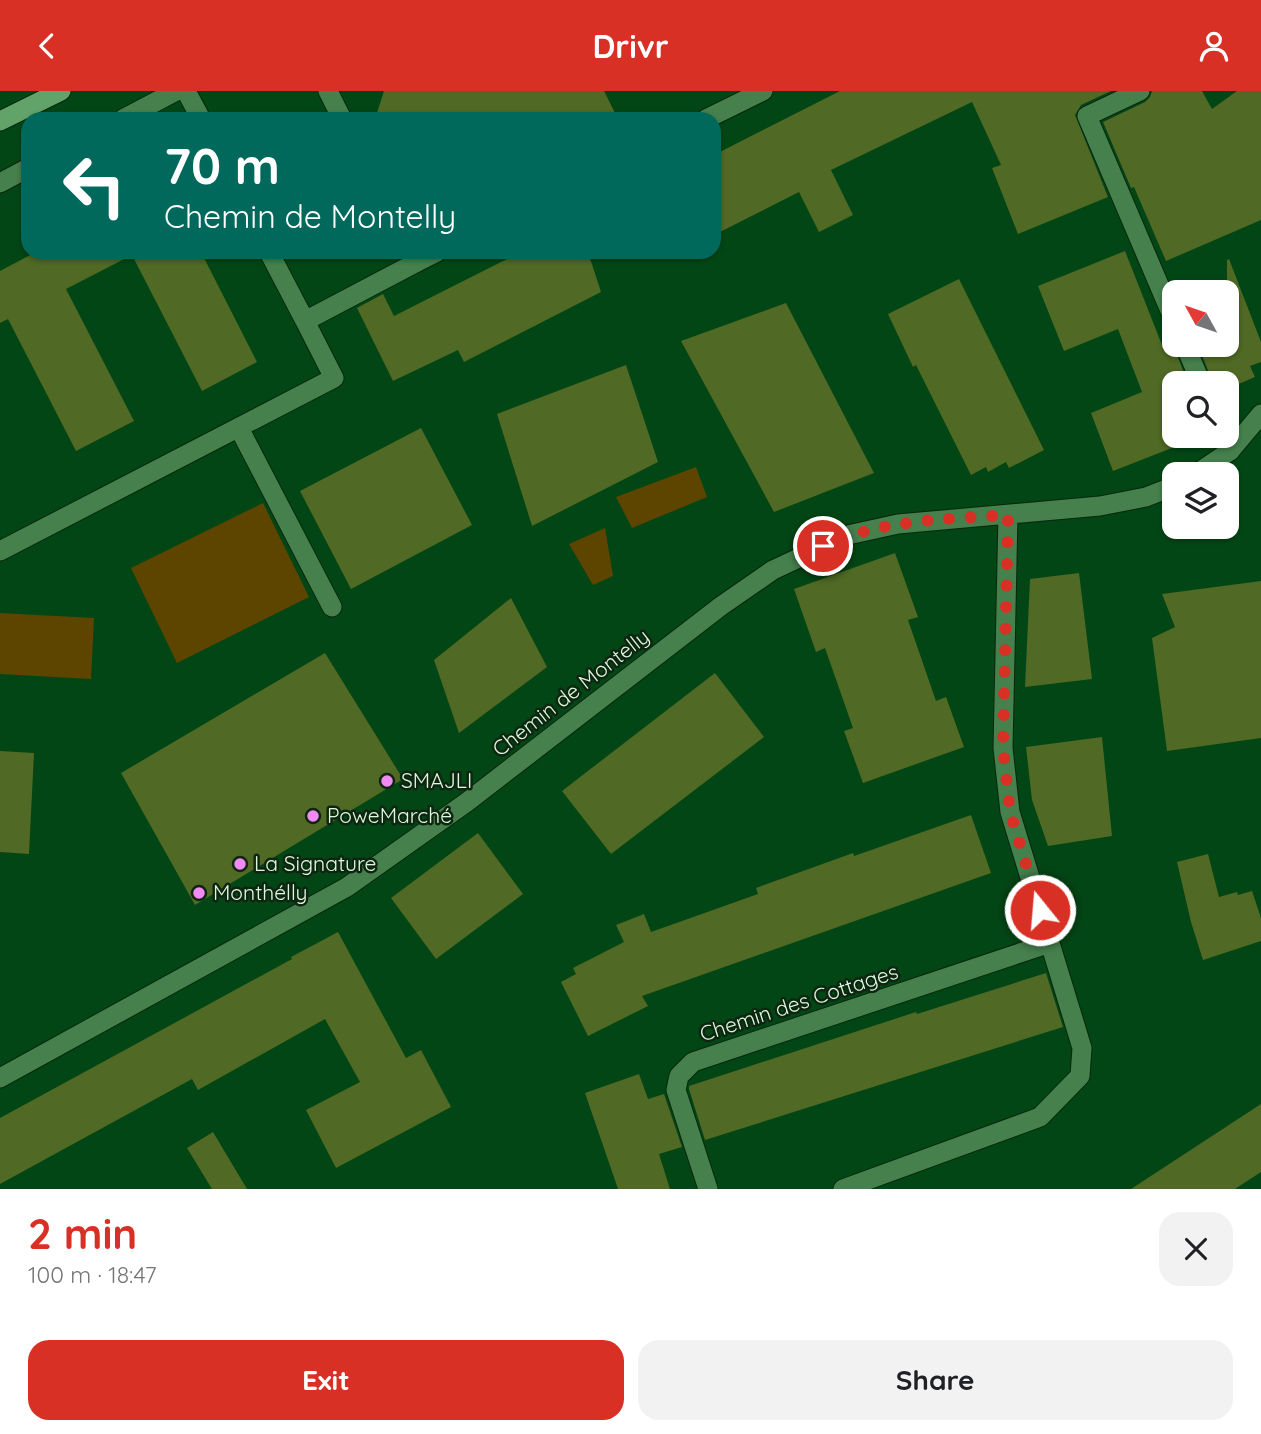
<!DOCTYPE html>
<html lang="en">
<head>
<meta charset="utf-8">
<style>
	body { margin:0; font-family:Quicksand,sans-serif; background:#f2f2f2; color:#202124; height:100vh; display:flex; flex-direction:column; font-size:26px; white-space:nowrap }
	* { box-sizing:border-box; margin:0 }
	p { font-size:23px; color:#757577 }
	.icon { flex:none; width:38px; height:38px; fill:none; stroke:currentColor; stroke-width:2; stroke-linecap:round; stroke-linejoin:round }
	.map { position:relative; height:1098px; overflow:hidden }
	.details { display:flex; flex-direction:column; background:#fff; flex:1 }
	.details>* { flex:none }
	.guide { position:absolute; left:21px; top:21px; width:700px; height:147px; border-radius:21px; box-shadow:0 2px 5px #0004; background:#00695c; color:#fff; overflow:hidden }
	.needle { width:46px; rotate:310deg }
	.controls { position:absolute; left:1162px; top:189px; display:grid; gap:14px }
	.controls a { display:grid; place-items:center; width:77px; height:77px; border-radius:14px; background:#fff; box-shadow:0 2px 5px #0004; font-size:35px }
	.pin { position:absolute; display:grid; place-items:center; width:60px; height:60px; color:#fff; margin:-30px; border:4px solid #fff; border-radius:50%; box-shadow:0 2px 7px #0007 }
	.me { position:absolute; width:77px; margin:-38px; rotate:343deg; stroke-linejoin:round; filter:drop-shadow(0 0 5px #0008) }
	.turn { display:flex; align-items:center; gap:24px; height:147px; padding:0 28px; font-size:32px }
	.turn .icon { width:91px; height:91px; stroke-width:2.5 }
	.turn b { display:block; font-size:49px; line-height:60px }
	.round { display:grid; place-items:center; flex:none; width:74px; height:74px; border-radius:21px; background:#f2f2f2 }
	.summary { display:flex; align-items:center; justify-content:space-between; height:119px; padding:0 28px }
	h1 { font-size:42px; font-weight:700; line-height:52px; color:#d93025 }
	.cta { display:flex; gap:14px; margin-top:auto; padding:14px 28px }
	.cta a { flex:1; height:80px; border-radius:21px; background:#d93025; color:#fff; font-size:28px; font-weight:700; line-height:80px; text-align:center }
	.cta a+a { background:#f2f2f2; color:#202124 }
	header { display:flex; justify-content:space-between; align-items:center; height:91px; padding:0 28px; background:#d93025; color:#fff; font-size:32px; font-weight:700 }
	.map>svg:first-child { display:block }
	.green { fill:#5d4500 }
	.building { fill:#506924 }
	.lines { fill:none; stroke-linecap:round; stroke-linejoin:round }
	.service-casing { stroke:#08270d; stroke-width:21 }
	.pedestrian-casing { stroke:#08270d; stroke-width:21 }
	.minor-casing { stroke:#08270d; stroke-width:21 }
	.primary-casing { stroke:#08270d; stroke-width:21 }
	.service { stroke:#45804d; stroke-width:19 }
	.pedestrian { stroke:#45804d; stroke-width:19 }
	.minor { stroke:#45804d; stroke-width:19 }
	.primary { stroke:#62a36a; stroke-width:19 }
	.route { stroke:#d93025; stroke-width:12; stroke-dasharray:0 21.6 }
	.poi-dot { fill:#f28af3; stroke:#0e2611; stroke-width:2.5 }
	.labels { text-anchor:middle; stroke-width:5; stroke-linejoin:round; paint-order:stroke }
	.street-label { font-size:21px; fill:#dbfadc; stroke:#0e2611 }
	.poi-label { font-size:21px; fill:#dbfadc; stroke:#0e2611; text-anchor:start }
</style>
</head>
<body>
<header><svg class="icon" aria-label="back" viewBox="0 0 24 24"><path d="M15 5l-7 7 7 7"/></svg>Drivr<svg class="icon" aria-label="person" viewBox="0 0 24 24"><circle cx="12" cy="8" r="4"/><path d="M4 21q1-7 8-7t8 7"/></svg></header>
<div class="map">
<svg width="1261" height="1098" viewBox="0 0 1261 1098">
	<rect width="100%" height="100%" fill="#034615"/>
	<!-- green -->
	<path class="green" d="M696 376 707 406 632 437 616 406Z
		M263 412 309 506 177 572 131 477Z
		M605 437 613 485 593 494 569 453Z
		M0 522 94 527 91 588 0 583Z"/>
	<!-- building -->
	<path class="building" d="M384 0H604L618 28H375Z
		M840 0H1111L1081 14 1075 24 1108 106 1018 143 992 77 1001 74 972 11 831 79 853 124 819 141 799 101 714 144V64Z
		M1152 0H1202L1212 18 1237 0H1261V129L1166 170 1134 96 1131 97 1103 31 1145 11 1150 6Z
		M1125 160 1162 254H1173L1188 292H1174V345L1200 346 1113 380 1091 322 1142 301 1118 238 1064 260 1038 195Z
		M36 161H201L257 271 202 300 132 164 66 198 134 330 76 360 8 228 0 232V180Z
		M521 161H588L601 201 464 271 458 259 393 290 357 217 383 203 394 225Z
		M1229 168 1261 251V271L1250 275 1255 286 1227 298V292H1213L1198 254H1227V169Z
		M959 188 1044 359 1009 377 1006 371 988 381 986 376 971 384 916 274 913 276 888 223Z
		M786 212 874 382 774 421 681 250Z
		M626 274 658 371 532 435 497 323Z
		M421 337 472 434 351 498 300 400Z
		M895 462 918 526 908 529 936 610 946 606 964 656 863 692 844 640 853 637 825 557 816 561 794 498Z
		M1079 482 1092 588 1025 596 1030 488Z
		M1261 490V647L1167 660 1152 547 1175 536 1162 503Z
		M511 507 547 576 459 642 434 569Z
		M325 562 403 688 195 814 121 682Z
		M715 582 764 646 611 763 562 700Z
		M1102 646 1112 745 1048 755 1032 709 1026 656Z
		M0 660 34 662 29 763 0 761Z
		M971 724 991 782 642 905 648 915 588 945 561 891 576 883 573 877 624 851 616 834 644 823 651 841 758 803 756 797 853 762 854 765Z
		M478 742 523 803 436 868 391 807Z
		M1208 763 1219 806 1237 801 1238 804 1252 800 1261 827V850L1203 869 1191 831 1177 771Z
		M338 841 406 967 421 959 451 1016 336 1077 306 1019 360 991 325 928 198 999 192 988 0 1093V1027L292 868 291 866Z
		M1046 882 1063 936 705 1049 689 998V995L916 921 917 923Z
		M639 983 648 1008 664 1003 682 1056 659 1063 670 1098H618L585 1002Z
		M1261 1013V1081L1235 1098H1131Z
		M213 1041 247 1098H212L187 1057Z"/>
	<g class="lines">
		<!-- service casing -->
		<g class="service-casing">
			<path id="service" d="M1140 0 1087 25 1174 229
				M1185 254 1201 292
				M1224 345 1230 360"/>
		</g>
		<!-- pedestrian casing -->
		<g class="pedestrian-casing">
			<path id="pedestrian" d="M186 0 201 28
				M123 28 176 0
				M0 92 28 77
				M269 161 305 230
				M239 337 332 516
				M0 460 334 287 305 230 417 171"/>
		</g>
		<!-- minor casing -->
		<g class="minor-casing">
			<path id="minor" d="M328 0 342 28
				M706 28 763 0
				M412 161 417 171 437 161
				M1196 383 1230 360 1261 323
				M0 987 347 796 467 711 721 515 773 479 848 444 898 433 1100 415 1146 406 1174 395
				M708 1098 676 999 679 985 693 971 1050 852
				M843 1098 1040 1026 1080 985 1082 957 1010 721 1003 657 1008 424"/>
		</g>
		<!-- primary casing -->
		<g class="primary-casing">
			<path id="primary" d="M0 30 61 0"/>
		</g>
		<!-- service -->
		<use href="#service" class="service"/>
		<!-- pedestrian -->
		<use href="#pedestrian" class="pedestrian"/>
		<!-- minor -->
		<use href="#minor" class="minor"/>
		<!-- primary -->
		<use href="#primary" class="primary"/>
	</g>
	<g class="lines">
		<!-- route -->
		<path class="route" d="M823 455C880 429 945 428 1008 424L1003 657 1010 721 1040 819"/>
	</g>
	<!-- markers -->
	<g class="poi-dot">
		<circle cx="387" cy="690" r="7"/>
		<circle cx="313" cy="725" r="7"/>
		<circle cx="240" cy="773" r="7"/>
		<circle cx="199" cy="802" r="7"/>
	</g>
	<g class="labels">
		<!-- street labels -->
		<g class="street-label">
			<text transform="translate(571 602) rotate(-38)" y="7">Chemin de Montelly</text>
			<text transform="translate(799 912) rotate(-18)" y="7">Chemin des Cottages</text>
		</g>
		<!-- poi labels -->
		<g class="poi-label">
			<text x="401" y="697">SMAJLI</text>
			<text x="327" y="732">PoweMarché</text>
			<text x="254" y="780">La Signature</text>
			<text x="213" y="809">Monthélly</text>
		</g>
	</g>
</svg>
<div class="controls">
<a><svg class="needle" viewBox="-14 -14 28 28"><path d="M0-13l5 13h-10z" fill="#e53935"/><path d="M0 13l5-13h-10z" fill="#757577"/></svg></a>
<a><svg class="icon" aria-label="search" viewBox="0 0 24 24"><circle cx="10" cy="10" r="6"/><path d="M15 15l6 6"/></svg></a>
<a><svg class="icon" aria-label="layers" viewBox="0 0 24 24"><path d="M12 4l9 5-9 5-9-5zM3 14l9 5 9-5"/></svg></a>
</div>
<div class="pin" style="left:823px;top:455px;background:#d93025"><svg class="icon" aria-label="arrive" viewBox="0 0 24 24"><path d="M6 21V4h12l-3 4 3 4H6"/></svg></div>
<svg class="me" style="left:1040px;top:819px" viewBox="-20 -20 40 40"><circle r="17" fill="#d93025" stroke="#fff" stroke-width="3"/><path d="M0-11L8 9 0 5-8 9z" fill="#fff"/></svg>
<div class="guide">
<div class="turn"><svg class="icon" aria-label="left" viewBox="0 0 24 24"><path d="M17 20v-9H6M10 6l-5 5 5 5"/></svg><div><b>70 m</b>Chemin de Montelly</div></div>
</div>
</div>
<section class="details">
<div class="summary"><div><h1>2 min</h1><p>100 m · 18:47</p></div><a class="round"><svg class="icon" aria-label="close" viewBox="0 0 24 24"><path d="M6 6l12 12M18 6L6 18"/></svg></a></div>
<div class="cta"><a>Exit</a><a>Share</a></div>
</section>
</body>
</html>
